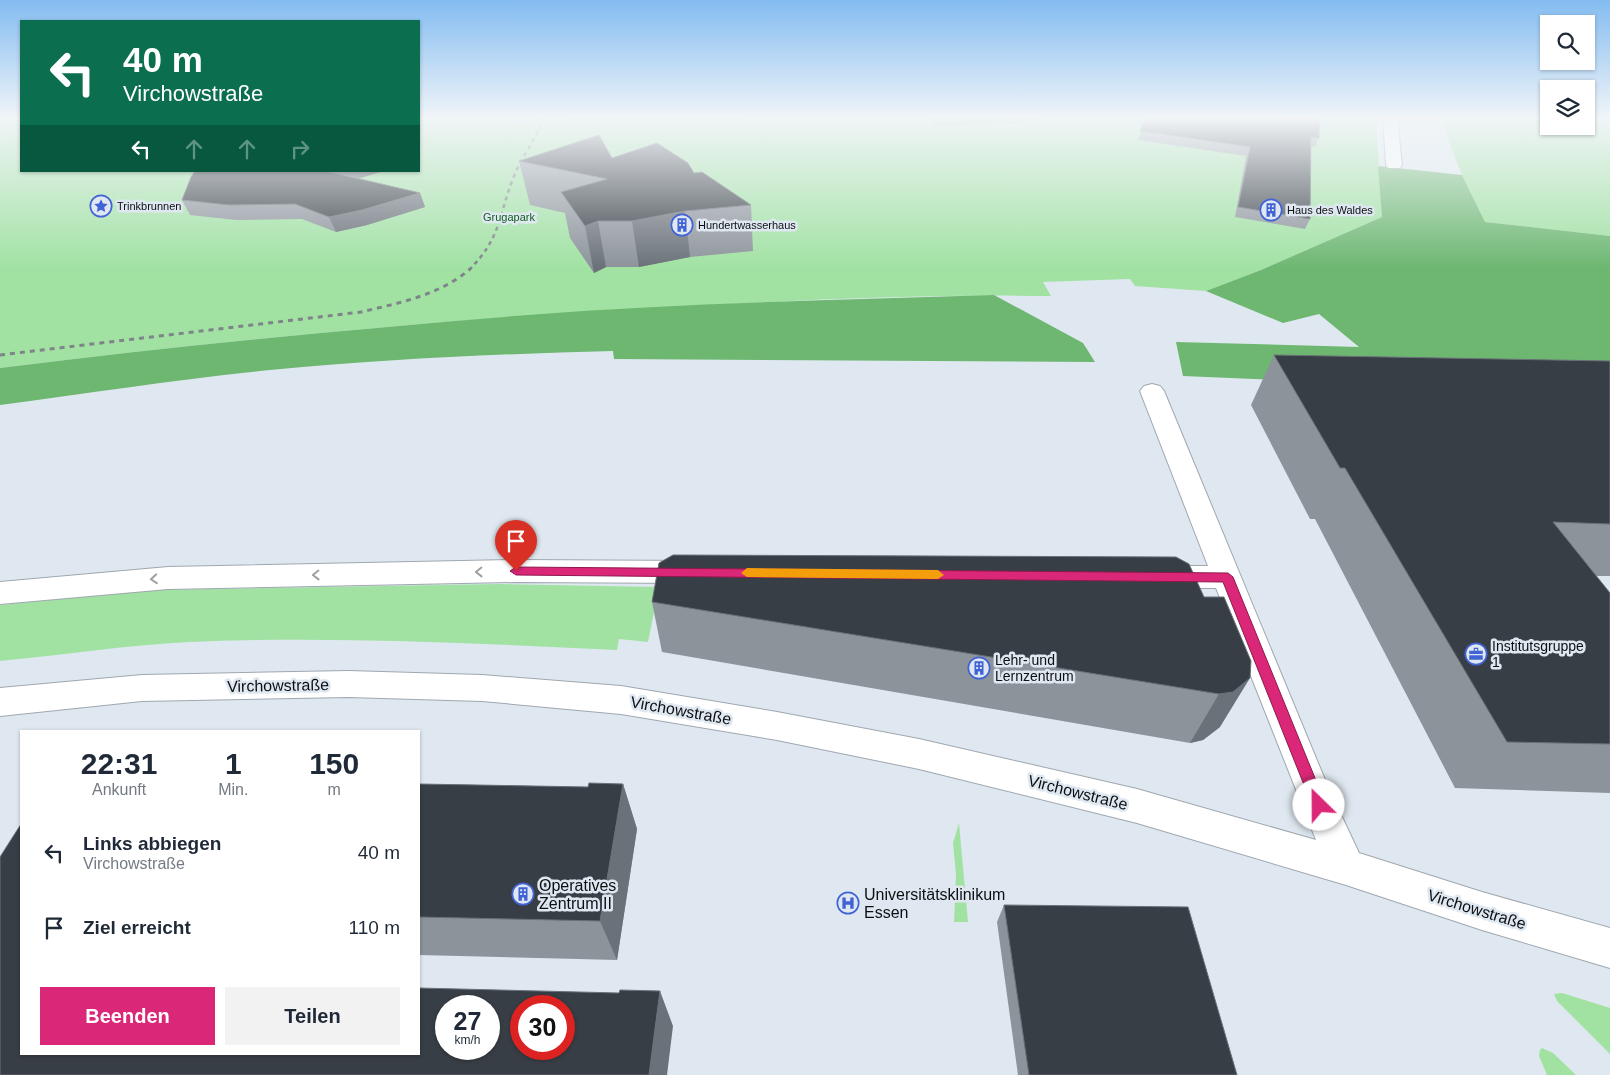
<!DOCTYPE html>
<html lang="de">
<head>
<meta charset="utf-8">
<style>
	body { margin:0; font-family:Arial,sans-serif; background:#f2f2f3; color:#1f2937; height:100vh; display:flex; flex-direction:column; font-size:19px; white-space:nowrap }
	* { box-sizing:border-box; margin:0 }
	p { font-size:16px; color:#747a83 }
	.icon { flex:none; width:28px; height:28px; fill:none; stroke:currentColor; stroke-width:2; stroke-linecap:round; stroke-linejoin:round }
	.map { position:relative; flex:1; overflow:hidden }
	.panel { position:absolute; left:20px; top:730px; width:400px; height:325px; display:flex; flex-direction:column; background:#fff; border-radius:0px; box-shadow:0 1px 4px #0004 }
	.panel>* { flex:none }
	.banner { position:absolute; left:20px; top:20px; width:400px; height:152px; border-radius:0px; box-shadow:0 1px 4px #0004; background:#0b6e4f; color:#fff; overflow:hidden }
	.tools { position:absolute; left:1540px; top:15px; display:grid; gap:10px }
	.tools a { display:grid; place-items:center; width:55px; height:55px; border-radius:0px; background:#fff; box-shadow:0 1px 4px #0004; font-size:25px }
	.speed { position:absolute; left:435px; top:995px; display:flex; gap:10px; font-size:25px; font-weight:700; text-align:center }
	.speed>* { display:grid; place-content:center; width:65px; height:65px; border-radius:50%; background:#fff; box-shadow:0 1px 4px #0004; line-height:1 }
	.speed small { font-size:12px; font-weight:400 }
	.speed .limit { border:8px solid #d22; background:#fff; color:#111 }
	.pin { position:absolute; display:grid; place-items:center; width:42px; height:42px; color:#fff; margin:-51px -21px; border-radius:50% 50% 50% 0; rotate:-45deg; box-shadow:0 0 5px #0007 }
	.pin .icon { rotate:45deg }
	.me { position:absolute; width:55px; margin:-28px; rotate:337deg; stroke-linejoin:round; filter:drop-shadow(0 0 4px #0008) }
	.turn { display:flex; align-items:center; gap:18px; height:105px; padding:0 20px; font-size:22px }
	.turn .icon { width:65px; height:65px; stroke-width:2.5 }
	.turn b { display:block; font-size:35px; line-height:42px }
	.lanes { display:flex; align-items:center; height:48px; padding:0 20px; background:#0003; justify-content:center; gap:25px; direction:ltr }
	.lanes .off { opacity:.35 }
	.eta { display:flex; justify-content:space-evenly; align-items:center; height:85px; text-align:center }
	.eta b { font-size:30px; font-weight:800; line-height:35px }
	.action { display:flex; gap:10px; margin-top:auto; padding:10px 20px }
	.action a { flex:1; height:58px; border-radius:0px; background:#db2777; color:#fff; font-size:20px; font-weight:800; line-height:58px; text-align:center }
	.action a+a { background:#f2f2f3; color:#1f2937 }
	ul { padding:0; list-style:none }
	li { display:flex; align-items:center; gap:15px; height:75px; padding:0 20px }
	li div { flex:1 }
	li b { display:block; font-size:19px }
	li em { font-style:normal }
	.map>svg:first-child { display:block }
	.green { fill:#a1e2a3 }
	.forest { fill:#6db771 }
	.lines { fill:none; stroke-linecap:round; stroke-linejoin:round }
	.minor-casing { stroke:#9fa7af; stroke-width:2 }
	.minor { fill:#fff; fill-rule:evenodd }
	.rail-far1 { stroke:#7e848a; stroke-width:2.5; stroke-dasharray:4 4; stroke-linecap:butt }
	.rail { stroke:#7e848a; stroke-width:3; stroke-dasharray:5 5; stroke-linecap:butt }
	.wall { fill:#8c939a }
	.shaded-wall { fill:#6a7178 }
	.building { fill:#383e45; stroke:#6a7178; fill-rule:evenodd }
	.oneway { stroke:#9e9fa1 }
	.route { fill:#db2777; stroke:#8e194d }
	.slow { fill:#f59e0b }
	.labels { text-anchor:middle; stroke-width:5; stroke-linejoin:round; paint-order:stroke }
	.far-poi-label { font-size:11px; fill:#0d1013; stroke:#dfe8f0; text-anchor:start }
	.far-park-label { font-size:11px; fill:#11601f; stroke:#dfe8f0 }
	.poi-label { font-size:14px; fill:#0d1013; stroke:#dfe8f0; text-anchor:start }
	.near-street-label { font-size:16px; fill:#0d1013; stroke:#dfe8f0 }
	.near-poi-label { font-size:16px; fill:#0d1013; stroke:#dfe8f0; text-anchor:start }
</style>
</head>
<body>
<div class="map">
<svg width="1610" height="1075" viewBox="0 0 1610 1075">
	<rect width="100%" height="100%" fill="#dfe8f0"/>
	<!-- green -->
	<path class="green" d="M0 117H21V171H419V117H1376L1382 217 1261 270 1206 291 1135 286 1130 279 1043 282 1051 296C925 294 800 300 675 307 449 319 224 340 0 368Z
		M1439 117H1549V126H1586V117H1610V236L1485 222 1462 175Z
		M498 584 659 587 648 642 619 639 617 650C474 643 331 636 189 642 126 645 63 655 0 661V605L148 590Z
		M959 823 968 922H954L956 875 953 843Z
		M1562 993 1610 1008V1054L1557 1001 1554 994Z
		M1542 1048 1553 1053 1576 1075H1547L1539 1056 1540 1050Z"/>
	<!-- forest -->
	<path class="forest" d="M881 117H1056L1016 124 932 126 929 118 881 119Z
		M1378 166 1462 175 1485 222 1610 236V383L1523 390 1183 376 1176 342 1359 347 1319 314 1283 323 1206 291 1261 270 1382 217Z
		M994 295 1083 343 1095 362 614 359 613 351C498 354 384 359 270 370 180 379 90 393 0 405V368C175 346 352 329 528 315 683 303 839 300 994 295Z"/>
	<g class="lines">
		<!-- minor casing -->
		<g class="minor-casing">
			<path id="minor" d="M1383 117H1397L1402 165 1400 168H1388L1386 165Z
				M1152 384 1160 386 1164 391 1328 787 1359 853 1482 892 1610 928V968L1482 930 1346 885 1137 823 919 769 777 740 621 714 482 701 348 697 142 701 0 716V688L142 675 348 671 482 675 621 686 777 712 919 739 1137 789 1316 840 1216 588H1159L1149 585 1145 577 1149 569 1159 566H1208L1140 391 1144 386Z
				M516 560 696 561 706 564 710 572 706 580 696 583 516 582 168 589 0 604V582L168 567Z"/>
		</g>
		<!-- minor -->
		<use href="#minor" class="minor"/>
		<!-- rail-far1 -->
		<path class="rail-far1" d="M436 117 486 121 876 117
			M469 270C502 237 498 216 514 176 522 156 537 139 543 117"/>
		<!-- rail -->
		<path class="rail" d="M0 355 361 312C399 303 440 295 470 269"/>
	</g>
	<!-- wall -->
	<path class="wall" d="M1146 117 1319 138 1315 147H1311L1310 219 1305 229 1235 217 1246 156 1138 140Z
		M612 158 694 173 751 205 753 251 690 257 639 267H606L594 273 570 238 565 213 530 205 519 161Z
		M195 171H384L358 179 420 193 425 207 367 225 336 232 302 219 236 220 190 215 182 200Z
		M1274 355 1610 361V576H1596L1610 593V793L1455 788 1315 519H1310L1251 405Z
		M1224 597 1220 727 1203 740 1190 743 662 652 652 602Z
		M419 784 588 787 623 784 637 829 617 960 419 955Z
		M1004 905 1237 1075H1018L997 922Z"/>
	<!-- shaded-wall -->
	<path class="shaded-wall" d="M327 171H384L332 186Z
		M420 193 425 207 367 225 336 232 329 217Z
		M685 211 690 257 639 267 632 221Z
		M598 221 606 267 594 273 585 226Z
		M1250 678 1220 727 1203 740 1190 743 1219 694Z
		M623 784 637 829 617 960 600 921Z
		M660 991 673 1026 667 1075H649Z"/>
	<!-- building -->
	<path class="building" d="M1146 117H1320L1319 138 1311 137 1310 219 1238 207 1250 147 1140 131Z
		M599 135 612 158 657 143 688 163 694 173 702 172 751 205 685 211 632 221H598L585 226 561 192 607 179 519 161Z
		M195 171H327H326L420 193 362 210 329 217 295 204 229 205 182 200 191 177Z
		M1274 355 1610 361V524L1553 522 1610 593V744L1507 742 1345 468H1340Z
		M673 555 1176 557 1189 564 1204 597H1224L1251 661 1250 678 1233 692 1219 694 652 602 659 563Z
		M589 783 623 784 600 921 419 917V784L588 787Z
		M21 824V1054H419V988L619 993 620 990 660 991 649 1075H0V857ZM446 1006H489V1049H446ZM521 1006H564V1049H521Z
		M1004 905 1188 907 1237 1075H1029Z"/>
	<!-- one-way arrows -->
	<defs><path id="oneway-chevron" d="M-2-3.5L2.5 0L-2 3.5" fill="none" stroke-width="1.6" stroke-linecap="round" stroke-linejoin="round" transform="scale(1.25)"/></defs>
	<g class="oneway">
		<use href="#oneway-chevron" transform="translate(479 572) rotate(179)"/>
		<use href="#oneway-chevron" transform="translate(316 575) rotate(179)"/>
		<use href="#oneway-chevron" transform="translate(154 579) rotate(175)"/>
	</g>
	<!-- sky -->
	<linearGradient id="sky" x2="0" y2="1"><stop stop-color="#83bcf1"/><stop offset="0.44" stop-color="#f1f5f8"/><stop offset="1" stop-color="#f1f5f8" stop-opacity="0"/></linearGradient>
	<rect width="1610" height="268" fill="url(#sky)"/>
	<!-- route -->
	<path class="route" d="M516 567 1228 573 1233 577 1326 805 1324 810 1319 812 1314 810 1223 582 516 575 510 571Z"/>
	<!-- slow -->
	<path class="slow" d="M747 568 938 570 944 575 938 579 747 577 741 573Z"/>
	<!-- icons -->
	<defs>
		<g id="sight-ring" transform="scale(1.125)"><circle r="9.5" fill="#dfe8f0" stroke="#4263d5" stroke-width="1.5"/><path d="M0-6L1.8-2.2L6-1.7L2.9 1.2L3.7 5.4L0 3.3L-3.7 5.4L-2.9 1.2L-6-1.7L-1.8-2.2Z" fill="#4263d5"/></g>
		<g id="building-ring" transform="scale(1.125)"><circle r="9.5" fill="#dfe8f0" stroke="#4263d5" stroke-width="1.5"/><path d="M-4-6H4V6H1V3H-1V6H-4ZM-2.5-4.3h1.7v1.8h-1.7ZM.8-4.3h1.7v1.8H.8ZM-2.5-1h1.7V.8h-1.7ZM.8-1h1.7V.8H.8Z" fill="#4263d5"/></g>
		<g id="office-ring" transform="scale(1.125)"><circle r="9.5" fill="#dfe8f0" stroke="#4263d5" stroke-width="1.5"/><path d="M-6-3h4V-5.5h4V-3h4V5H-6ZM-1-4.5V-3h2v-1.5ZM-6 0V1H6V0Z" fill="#4263d5"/></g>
		<g id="hospital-ring" transform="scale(1.125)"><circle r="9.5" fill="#dfe8f0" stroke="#4263d5" stroke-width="1.5"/><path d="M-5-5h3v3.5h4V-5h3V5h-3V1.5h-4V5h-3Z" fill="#4263d5"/></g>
	</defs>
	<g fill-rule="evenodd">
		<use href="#sight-ring" x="101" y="206"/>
		<use href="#building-ring" x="1271" y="210"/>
		<use href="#building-ring" x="682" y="225"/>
		<use href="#office-ring" x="1476" y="654"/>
		<use href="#building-ring" x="979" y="668"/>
		<use href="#building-ring" x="523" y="894"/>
		<use href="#hospital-ring" x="848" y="903"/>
	</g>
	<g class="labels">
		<!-- far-poi labels -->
		<g class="far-poi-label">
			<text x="117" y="210">Trinkbrunnen</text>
			<text x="1287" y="214">Haus des Waldes</text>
			<text x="698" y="229">Hundertwasserhaus</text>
		</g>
		<!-- far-park labels -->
		<g class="far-park-label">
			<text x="509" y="221">Grugapark</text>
		</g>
		<!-- poi labels -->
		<g class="poi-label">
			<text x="1492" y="651">Institutsgruppe<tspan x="1492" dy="16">1</tspan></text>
			<text x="995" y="665">Lehr- und<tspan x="995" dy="16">Lernzentrum</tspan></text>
		</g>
		<!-- near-street labels -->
		<g class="near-street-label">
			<text transform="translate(278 685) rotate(-1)" y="6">Virchowstraße</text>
			<text transform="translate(681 710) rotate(10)" y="6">Virchowstraße</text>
			<text transform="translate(1078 792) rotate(14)" y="6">Virchowstraße</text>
			<text transform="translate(1477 909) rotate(17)" y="6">Virchowstraße</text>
		</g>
		<!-- near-poi labels -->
		<g class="near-poi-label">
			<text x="539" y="891">Operatives<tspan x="539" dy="18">Zentrum II</tspan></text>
			<text x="864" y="900">Universitätsklinikum<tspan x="864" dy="18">Essen</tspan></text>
		</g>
	</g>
</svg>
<div class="tools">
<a><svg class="icon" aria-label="search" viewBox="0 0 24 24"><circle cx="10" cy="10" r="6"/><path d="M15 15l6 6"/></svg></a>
<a><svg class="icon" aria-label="layers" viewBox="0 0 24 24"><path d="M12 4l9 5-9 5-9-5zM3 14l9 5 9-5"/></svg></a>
</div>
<div class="speed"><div>27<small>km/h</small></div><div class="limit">30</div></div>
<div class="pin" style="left:516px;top:571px;background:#d93025"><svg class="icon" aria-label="arrive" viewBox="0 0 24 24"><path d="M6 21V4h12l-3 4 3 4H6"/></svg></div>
<svg class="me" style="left:1319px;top:805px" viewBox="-20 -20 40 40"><circle r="19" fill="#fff"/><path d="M0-13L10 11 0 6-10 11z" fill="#db2777"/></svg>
<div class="banner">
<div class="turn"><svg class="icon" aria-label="left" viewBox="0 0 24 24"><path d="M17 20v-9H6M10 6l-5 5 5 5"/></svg><div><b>40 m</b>Virchowstraße</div></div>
<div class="lanes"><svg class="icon" aria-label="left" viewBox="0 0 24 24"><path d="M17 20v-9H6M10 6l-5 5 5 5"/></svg><svg class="icon off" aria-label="ahead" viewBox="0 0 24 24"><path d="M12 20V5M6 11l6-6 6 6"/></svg><svg class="icon off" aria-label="ahead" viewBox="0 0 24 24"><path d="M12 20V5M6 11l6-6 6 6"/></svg><svg class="icon off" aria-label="right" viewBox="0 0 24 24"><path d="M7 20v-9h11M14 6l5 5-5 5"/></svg></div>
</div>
<section class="panel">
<div class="eta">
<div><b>22:31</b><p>Ankunft</p></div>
<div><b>1</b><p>Min.</p></div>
<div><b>150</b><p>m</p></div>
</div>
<ul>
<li><svg class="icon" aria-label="left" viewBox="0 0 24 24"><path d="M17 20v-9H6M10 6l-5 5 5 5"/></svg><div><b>Links abbiegen</b><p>Virchowstraße</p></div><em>40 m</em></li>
<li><svg class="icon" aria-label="arrive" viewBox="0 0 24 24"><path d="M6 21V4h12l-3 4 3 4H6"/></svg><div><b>Ziel erreicht</b></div><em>110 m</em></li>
</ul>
<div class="action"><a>Beenden</a><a>Teilen</a></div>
</section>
</div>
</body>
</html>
